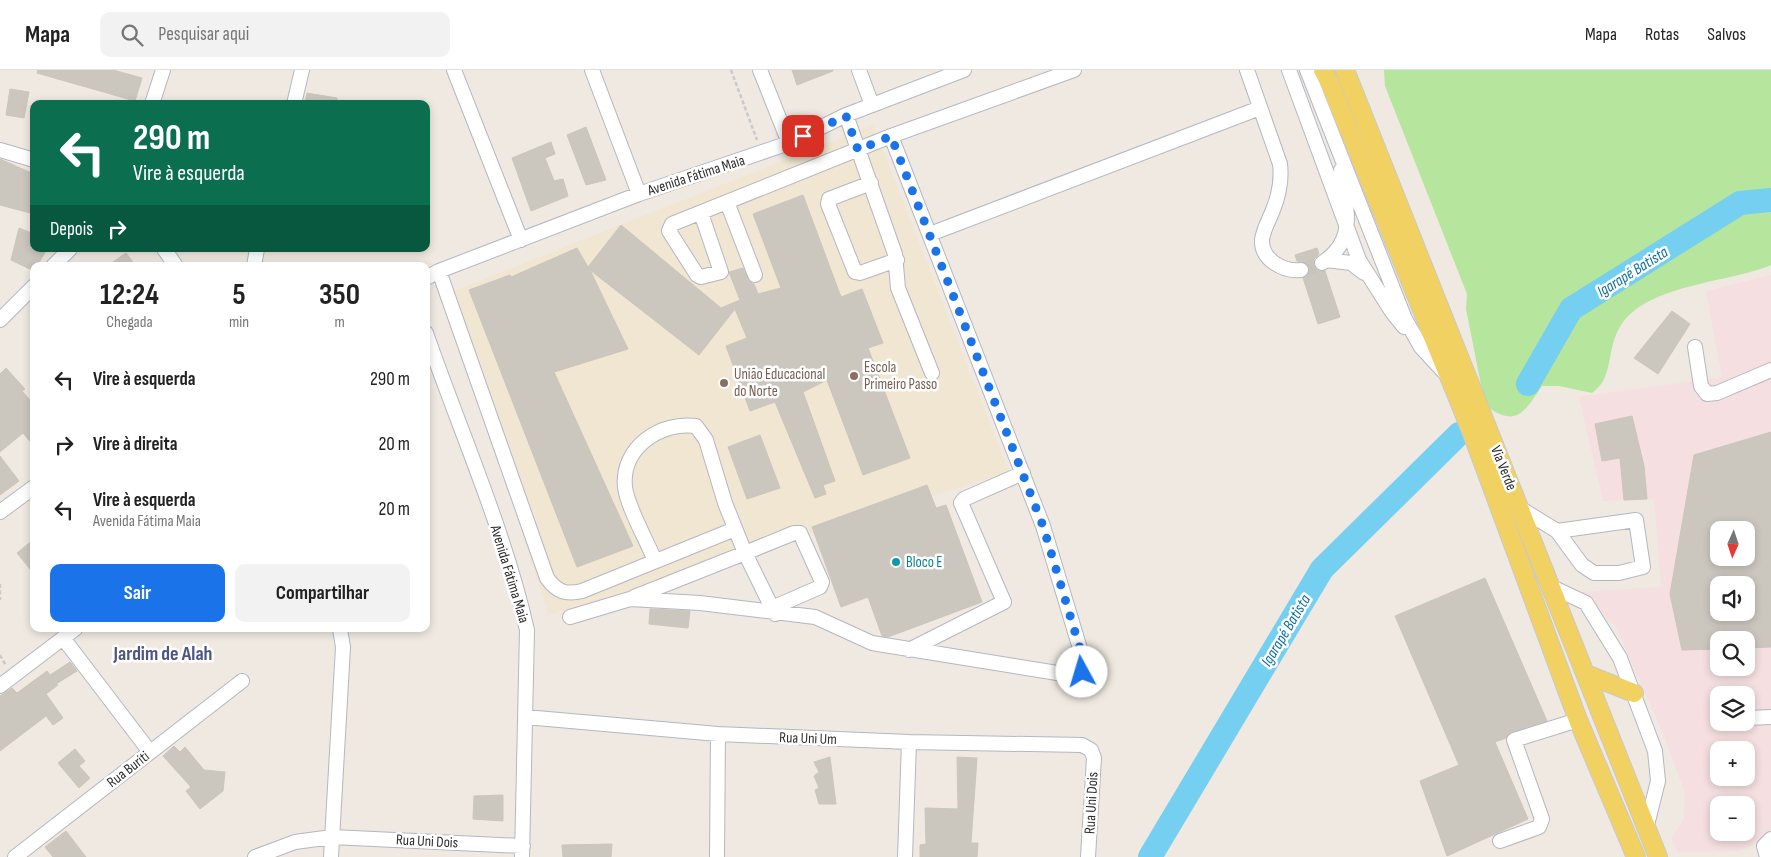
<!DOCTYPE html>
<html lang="pt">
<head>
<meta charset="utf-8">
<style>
	body { margin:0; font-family:"Sofia Sans Condensed",sans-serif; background:#f2f2f2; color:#222; height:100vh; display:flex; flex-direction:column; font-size:19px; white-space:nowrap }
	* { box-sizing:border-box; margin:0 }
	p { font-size:16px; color:#767676 }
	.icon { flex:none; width:28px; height:28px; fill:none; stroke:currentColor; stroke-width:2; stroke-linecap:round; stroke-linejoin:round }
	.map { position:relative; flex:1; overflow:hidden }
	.sheet { position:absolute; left:30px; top:192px; width:400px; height:370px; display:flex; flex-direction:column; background:#fff; border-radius:10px; box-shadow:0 2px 8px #0003 }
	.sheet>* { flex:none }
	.top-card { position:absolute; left:30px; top:30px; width:400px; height:152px; border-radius:10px; box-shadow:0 2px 8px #0003; background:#0b6e4f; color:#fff; overflow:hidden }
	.needle { width:32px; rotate:183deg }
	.fabs { position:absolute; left:1710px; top:451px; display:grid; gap:10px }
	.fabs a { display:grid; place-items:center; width:45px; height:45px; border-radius:10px; background:#fff; box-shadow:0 2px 8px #0003; font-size:25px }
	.pin { position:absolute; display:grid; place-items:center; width:42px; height:42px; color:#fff; margin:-21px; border-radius:10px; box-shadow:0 2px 8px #0006 }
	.me { position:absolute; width:55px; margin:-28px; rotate:354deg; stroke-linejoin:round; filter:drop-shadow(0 0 4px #0008) }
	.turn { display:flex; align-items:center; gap:18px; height:105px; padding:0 20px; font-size:22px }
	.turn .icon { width:65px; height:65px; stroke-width:2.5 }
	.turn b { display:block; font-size:35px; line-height:42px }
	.then { display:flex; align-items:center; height:48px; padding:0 20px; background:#0003; gap:10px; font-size:19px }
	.eta { display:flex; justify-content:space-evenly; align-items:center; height:85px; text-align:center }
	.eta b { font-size:30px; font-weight:700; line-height:35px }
	.cta { display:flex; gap:10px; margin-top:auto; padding:10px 20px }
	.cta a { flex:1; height:58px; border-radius:10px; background:#1a73e8; color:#fff; font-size:20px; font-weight:700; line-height:58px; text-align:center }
	.cta a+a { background:#f2f2f2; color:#222 }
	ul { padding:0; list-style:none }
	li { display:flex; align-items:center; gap:15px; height:65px; padding:0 20px }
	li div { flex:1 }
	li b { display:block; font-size:19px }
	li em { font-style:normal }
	header { display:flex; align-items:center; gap:30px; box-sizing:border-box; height:70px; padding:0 25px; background:#fff; border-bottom:1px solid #e0e0e0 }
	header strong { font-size:24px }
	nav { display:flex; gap:28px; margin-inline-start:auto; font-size:18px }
	.search { width:350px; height:45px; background:#f2f2f2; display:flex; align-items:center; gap:12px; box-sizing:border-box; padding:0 18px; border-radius:10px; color:#767676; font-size:19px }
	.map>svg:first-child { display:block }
	.education { fill:#f0e6d1 }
	.medical { fill:#f5dfe0; fill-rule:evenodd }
	.green { fill:#b6e59e }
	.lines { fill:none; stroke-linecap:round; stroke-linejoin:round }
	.river { stroke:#75cff0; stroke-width:24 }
	.building { fill:#cbc7bf; stroke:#cbc5ba; fill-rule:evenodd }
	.minor-tunnel { stroke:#c8c4bd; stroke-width:14; stroke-dasharray:14 7; stroke-linecap:butt }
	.minor-casing { stroke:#b4b7c1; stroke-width:16 }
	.major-casing { stroke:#c9c9c9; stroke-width:20 }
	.path { stroke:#c9c9c9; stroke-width:2.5; stroke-dasharray:4 2.5; stroke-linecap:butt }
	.minor { stroke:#fff; stroke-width:14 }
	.major { stroke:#f2d163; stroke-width:18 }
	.route { stroke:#1a73e8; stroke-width:9; stroke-dasharray:0 16.2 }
	.education-dot { fill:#8d6e63; stroke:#fff; stroke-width:2 }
	.culture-dot { fill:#0f9aa8; stroke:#fff; stroke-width:2 }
	.labels { text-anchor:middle; stroke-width:5; stroke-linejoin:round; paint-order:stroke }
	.street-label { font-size:15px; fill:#2e2e2e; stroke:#fff }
	.education-label { font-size:15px; fill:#785e54; stroke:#fff; text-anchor:start }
	.culture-label { font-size:15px; fill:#0d838f; stroke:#fff; text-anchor:start }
	.water-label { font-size:16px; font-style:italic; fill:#0d6fa3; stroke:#fff }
	.district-label { font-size:20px; font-weight:bold; fill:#4d5680; stroke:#fff }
</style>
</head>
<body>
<header>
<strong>Mapa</strong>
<div class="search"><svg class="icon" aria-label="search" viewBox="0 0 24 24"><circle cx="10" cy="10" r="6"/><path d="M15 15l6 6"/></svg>Pesquisar aqui</div>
<nav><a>Mapa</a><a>Rotas</a><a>Salvos</a></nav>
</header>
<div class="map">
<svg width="1771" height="787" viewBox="0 0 1771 787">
	<rect width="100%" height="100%" fill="#efe9e1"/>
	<!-- education -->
	<path class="education" d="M873 55 1009 402 549 545 444 225Z"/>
	<!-- medical -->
	<path class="medical" d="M1771 205V758L1760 771 1739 781 1678 782 1671 769 1684 749 1685 723 1663 663 1616 557 1580 522 1661 517 1654 429 1603 431 1579 327 1722 307 1706 221ZM1719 460H1746V488H1719ZM1719 515H1746V542H1719ZM1719 570H1746V598H1719ZM1719 625H1746V652H1719ZM1719 680H1746V708H1719ZM1719 735H1746V762H1719Z"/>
	<!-- green -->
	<path class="green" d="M1384 0H1771V195C1728 213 1648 214 1621 255 1605 280 1615 307 1592 323L1559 316H1542C1523 344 1516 358 1485 335L1466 239 1467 224 1385 16Z"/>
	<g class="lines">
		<!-- river -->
		<path class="river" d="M1528 314 1571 239 1740 133 1771 130
			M1150 787 1322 499 1459 364"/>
	</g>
	<!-- building -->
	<path class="building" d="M38 0H113L142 8 135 31 37 3Z
		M792 0H833V1L797 15Z
		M10 19 29 22 24 48 6 45Z
		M307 23 337 28V34H305Z
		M586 57 606 110 586 115 567 65Z
		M551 72 555 84 545 88 554 111 563 109 568 126 531 141 512 88Z
		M0 89 34 104V144L0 135Z
		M803 125 841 227 862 219 883 273 868 278 910 388 863 405 827 310 803 322 835 411 823 415 826 424 815 428 775 332 750 341 726 276 747 268 735 239 699 285 590 200 628 279 554 302 633 476 577 497 469 220 510 205 511 207 577 178 588 197 621 155 721 238 740 230 729 202 743 198 749 211 754 214 758 224 781 218 753 144Z
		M19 158 34 164V179H47L37 196H34V201L11 190Z
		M1317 178 1319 184 1314 189V195L1318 201H1325L1340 247 1318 254 1303 208 1309 204V196L1305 192 1297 191 1295 185Z
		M126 183 136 196H107Z
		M1672 241 1690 254 1658 304 1634 288Z
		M6 298 25 319 22 321 34 335V376L23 363 0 382V304Z
		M1632 346 1644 396 1647 429 1624 430 1620 388 1602 391 1595 354Z
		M1771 362V577L1746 578V570H1719V579L1682 580 1670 524 1694 385ZM1719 460H1746V488H1719ZM1719 515H1746V542H1719Z
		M760 365 780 418 747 429 728 377Z
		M0 386 19 411 0 425Z
		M927 415 936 438 946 435 982 532 888 567 882 566 868 527 841 537 812 457Z
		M34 469V504L17 483Z
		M1485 508 1547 651 1511 662 1506 668 1495 672 1528 749 1447 786 1420 711 1459 695 1395 546Z
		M650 539 690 541 688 558 649 554Z
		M70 592 77 601 56 614 58 615 46 624 63 648 53 655 46 646 0 681V626L12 618 17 623 47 601 50 605Z
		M174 676 180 682 185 677 204 700 225 702 223 721 200 739 186 721 191 717 163 686Z
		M75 679 85 691 79 696 90 708 79 718 58 693Z
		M830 687 836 734H819L815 720 819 718 814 706 819 702 814 692Z
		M957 687 977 688 971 773H978L977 787H920V775L926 774 925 738 958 739Z
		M503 725V751L473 749 474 726Z
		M66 761 86 787H53L45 777Z
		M612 774 611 787H563L562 775Z"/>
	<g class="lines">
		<!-- minor-tunnel -->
		<path class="minor-tunnel" d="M1301 200 1322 193"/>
		<!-- minor casing -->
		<g class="minor-casing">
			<path id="minor" d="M454 0 521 170
				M592 0 639 124
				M760 0 789 73
				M859 0 872 35
				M1247 0 1280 94C1282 110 1279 125 1273 140 1269 150 1263 160 1262 170 1261 190 1284 202 1301 200
				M1289 0 1359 190 1392 242 1404 257
				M1307 0 1405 249 1421 277 1444 302
				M152 34 163 0
				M294 34 302 0
				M846 45 895 184 898 218 932 303
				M0 80 34 90
				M871 113 829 129 828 134 855 202 860 203 897 190
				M727 132 755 205
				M701 143 721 202 701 207 697 205 669 161 672 154 891 66 1074 0
				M930 164 1260 38
				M164 179 176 196
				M1326 190 1351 193 1364 203
				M1322 193C1359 169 1345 136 1341 100
				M53 196 70 179
				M254 196 257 179
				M439 201 547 508C557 522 566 525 582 521L735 459
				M426 208 439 201 639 124 789 73 846 45 964 0
				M0 250 34 216
				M426 263C460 361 504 459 527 560L522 787
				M1695 277 1701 316 1707 324 1717 323 1771 300
				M1520 438 1557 461 1582 495 1594 503H1619L1643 497 1636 450 1557 461
				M0 442 34 417
				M655 491C647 471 627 436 625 417 621 378 660 351 696 356L706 370 725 433 745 483 794 463H800L822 512 820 517 772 538
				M1552 517 1586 533 1620 588 1655 681 1658 711 1646 759
				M634 527 745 483 775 544
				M570 547 630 529 700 533 815 547 872 573 1076 606 1082 602 1085 595 1043 456 891 66
				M63 568 150 682
				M909 580 1004 532 961 433 964 429 1023 403
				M0 616 75 559
				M525 647 718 664 909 672 1082 675 1091 680 1094 688 1088 787
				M1748 648 1771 647
				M1500 771 1539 757 1542 749 1514 670 1578 650
				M15 787 242 611
				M255 787 295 772 332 767 523 776
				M331 787 343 577 340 559
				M717 787 718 664
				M905 787 909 672
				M1767 787 1764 776 1771 769"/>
		</g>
		<!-- major casing -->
		<g class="major-casing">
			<path id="major" d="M1323 0 1330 13 1472 363 1578 650 1636 787
				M1345 0 1658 787
				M1586 604 1634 623"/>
		</g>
		<!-- path -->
		<path class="path" d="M731 0 757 70
			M0 514V530
			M0 585 6 596"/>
		<!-- minor -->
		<use href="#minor" class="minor"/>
		<!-- major -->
		<use href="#major" class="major"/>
	</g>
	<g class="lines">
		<!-- route -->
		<path class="route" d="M803 66 846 46 858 80 891 66 1043 456 1085 595 1082 602"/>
	</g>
	<!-- markers -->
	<g class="education-dot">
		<circle cx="854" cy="306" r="5"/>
		<circle cx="724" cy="313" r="5"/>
	</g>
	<circle class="culture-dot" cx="896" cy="492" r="5"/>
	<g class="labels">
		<!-- street labels -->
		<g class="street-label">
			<text transform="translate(696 105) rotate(-18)" y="5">Avenida Fátima Maia</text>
			<text transform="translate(1504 398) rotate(68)" y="5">Via Verde</text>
			<text transform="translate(510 504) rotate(73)" y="5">Avenida Fátima Maia</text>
			<text transform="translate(808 668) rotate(2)" y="5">Rua Uni Um</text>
			<text transform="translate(128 699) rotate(-38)" y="5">Rua Buriti</text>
			<text transform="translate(1091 733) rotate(-87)" y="5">Rua Uni Dois</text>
			<text transform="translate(427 771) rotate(3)" y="5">Rua Uni Dois</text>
		</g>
		<!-- education labels -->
		<g class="education-label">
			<text x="864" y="302">Escola<tspan x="864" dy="17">Primeiro Passo</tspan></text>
			<text x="734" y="309">União Educacional<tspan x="734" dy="17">do Norte</tspan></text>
		</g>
		<!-- culture labels -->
		<g class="culture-label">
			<text x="906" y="497">Bloco E</text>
		</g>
		<!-- water labels -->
		<g class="water-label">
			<text transform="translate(1632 201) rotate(-32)" y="6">Igarapé Batista</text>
			<text transform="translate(1285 560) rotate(-59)" y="6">Igarapé Batista</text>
		</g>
		<!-- district labels -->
		<g class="district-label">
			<text x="163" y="590">Jardim de Alah</text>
		</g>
	</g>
</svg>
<div class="fabs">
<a><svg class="needle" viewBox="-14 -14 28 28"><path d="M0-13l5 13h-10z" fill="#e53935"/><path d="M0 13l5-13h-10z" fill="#767676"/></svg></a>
<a><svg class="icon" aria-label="sound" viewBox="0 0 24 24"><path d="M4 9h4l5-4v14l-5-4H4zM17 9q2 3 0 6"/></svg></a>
<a><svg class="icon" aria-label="search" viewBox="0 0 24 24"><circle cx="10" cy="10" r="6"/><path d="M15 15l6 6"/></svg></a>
<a><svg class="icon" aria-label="layers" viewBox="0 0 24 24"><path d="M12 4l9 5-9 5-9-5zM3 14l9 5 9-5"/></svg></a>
<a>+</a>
<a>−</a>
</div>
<div class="pin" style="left:803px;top:66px;background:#d93025"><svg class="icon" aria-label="arrive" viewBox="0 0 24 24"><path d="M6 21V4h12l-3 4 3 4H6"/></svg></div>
<svg class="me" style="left:1082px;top:602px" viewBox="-20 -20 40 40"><circle r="19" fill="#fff"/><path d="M0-13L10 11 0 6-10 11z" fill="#1a73e8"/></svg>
<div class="top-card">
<div class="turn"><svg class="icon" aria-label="left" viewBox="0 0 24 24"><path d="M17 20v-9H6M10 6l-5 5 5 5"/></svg><div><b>290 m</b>Vire à esquerda</div></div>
<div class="then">Depois<svg class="icon" aria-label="right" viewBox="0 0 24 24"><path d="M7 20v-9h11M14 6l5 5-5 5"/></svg></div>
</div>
<section class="sheet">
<div class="eta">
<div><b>12:24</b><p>Chegada</p></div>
<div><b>5</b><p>min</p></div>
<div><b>350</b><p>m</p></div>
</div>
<ul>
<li><svg class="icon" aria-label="left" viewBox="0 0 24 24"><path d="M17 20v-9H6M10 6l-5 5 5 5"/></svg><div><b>Vire à esquerda</b></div><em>290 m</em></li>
<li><svg class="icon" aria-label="right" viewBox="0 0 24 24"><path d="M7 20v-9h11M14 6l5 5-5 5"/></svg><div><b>Vire à direita</b></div><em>20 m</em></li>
<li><svg class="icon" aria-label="left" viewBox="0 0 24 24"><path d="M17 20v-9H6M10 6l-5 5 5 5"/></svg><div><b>Vire à esquerda</b><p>Avenida Fátima Maia</p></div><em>20 m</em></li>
</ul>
<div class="cta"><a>Sair</a><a>Compartilhar</a></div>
</section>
</div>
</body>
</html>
